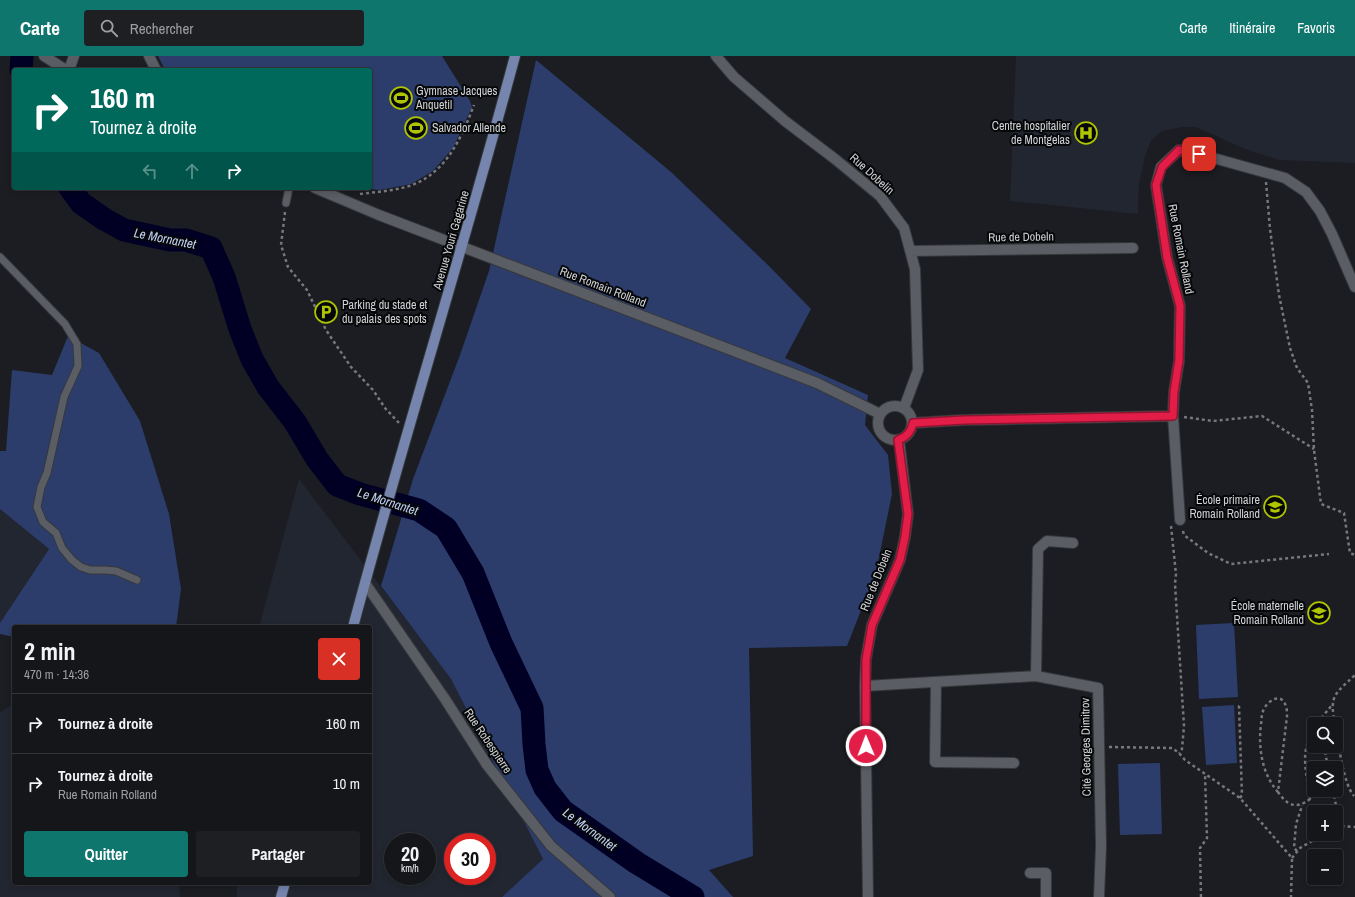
<!DOCTYPE html>
<html lang="fr">
<head>
<meta charset="utf-8">
<style>
	body { margin:0; font-family:"Archivo Narrow",sans-serif; background:#1d1f23; color:#f1f3f6; height:100vh; display:flex; flex-direction:column; font-size:15px; white-space:nowrap }
	* { box-sizing:border-box; margin:0 }
	p { font-size:13px; color:#9d9fa2 }
	.icon { flex:none; width:22px; height:22px; fill:none; stroke:currentColor; stroke-width:2; stroke-linecap:round; stroke-linejoin:round }
	.map { position:relative; flex:1; overflow:hidden }
	.side { position:absolute; left:12px; top:569px; width:360px; height:260px; display:flex; flex-direction:column; background:#14161a; border-radius:4px; box-shadow:0 2px 6px #0003,0 0 0 1px #333539 }
	.side>* { flex:none }
	.banner { position:absolute; left:12px; top:12px; width:360px; height:122px; border-radius:4px; box-shadow:0 2px 6px #0003,0 0 0 1px #333539; background:#00695c; color:#fff; overflow:hidden }
	.tools { position:absolute; left:1307px; top:661px; display:grid; gap:8px }
	.tools a { display:grid; place-items:center; width:36px; height:36px; border-radius:4px; background:#14161a; box-shadow:0 2px 6px #0003,0 0 0 1px #333539; font-size:20px }
	.speed { position:absolute; left:384px; top:777px; display:flex; gap:8px; font-size:20px; font-weight:700; text-align:center }
	.speed>* { display:grid; place-content:center; width:52px; height:52px; border-radius:50%; background:#14161a; box-shadow:0 2px 6px #0003,0 0 0 1px #333539; line-height:1 }
	.speed small { font-size:10px; font-weight:400 }
	.speed .limit { border:6px solid #d22; background:#fff; color:#111 }
	.pin { position:absolute; display:grid; place-items:center; width:34px; height:34px; color:#fff; margin:-17px; border-radius:8px; box-shadow:0 2px 6px #0006 }
	.me { position:absolute; width:44px; margin:-22px; rotate:359deg; stroke-linejoin:round; filter:drop-shadow(0 0 3px #0008) }
	.turn { display:flex; align-items:center; gap:14px; height:84px; padding:0 12px; font-size:18px }
	.turn .icon { width:52px; height:52px; stroke-width:2.5 }
	.turn b { display:block; font-size:28px; line-height:34px }
	.lanes { display:flex; align-items:center; height:38px; padding:0 12px; background:#0003; justify-content:center; gap:20px; direction:ltr }
	.lanes .off { opacity:.35 }
	.round { display:grid; place-items:center; flex:none; width:42px; height:42px; border-radius:4px; background:#1d1f23 }
	.overview { display:flex; align-items:center; justify-content:space-between; height:68px; padding:0 12px }
	h1 { font-size:24px; font-weight:700; line-height:30px }
	.cta { display:flex; gap:8px; margin-top:auto; padding:8px 12px }
	.cta a { flex:1; height:46px; border-radius:4px; background:#0f766e; color:#fff; font-size:16px; font-weight:700; line-height:46px; text-align:center }
	.cta a+a { background:#1d1f23; color:#f1f3f6 }
	ul { padding:0; list-style:none }
	li { display:flex; align-items:center; gap:12px; height:60px; padding:0 12px; border-top:1px solid #333539 }
	li div { flex:1 }
	li b { display:block; font-size:15px }
	li em { font-style:normal }
	header { display:flex; align-items:center; gap:24px; box-sizing:border-box; height:56px; padding:0 20px; background:#0f766e; color:#fff }
	header strong { font-size:19px }
	nav { display:flex; gap:22px; margin-inline-start:auto; font-size:14px }
	.search { width:280px; height:36px; background:#1d1f23; display:flex; align-items:center; gap:10px; box-sizing:border-box; padding:0 14px; border-radius:4px; color:#9d9fa2; font-size:15px }
	.map>svg:first-child { display:block }
	.built { fill:#222630; fill-rule:evenodd }
	.green { fill:#2c3d6c }
	.lines { fill:none; stroke-linecap:round; stroke-linejoin:round }
	.river { stroke:#010024; stroke-width:23 }
	.lane-casing { stroke:#36383b; stroke-width:9 }
	.street-casing { stroke:#36383b; stroke-width:12 }
	.primary-casing { stroke:#36383b; stroke-width:12 }
	.path { stroke:#76787c; stroke-width:2.5; stroke-dasharray:3 3; stroke-linecap:butt }
	.lane { stroke:#5a5d63; stroke-width:7 }
	.street { stroke:#5a5d63; stroke-width:10 }
	.primary { stroke:#7585ae; stroke-width:10 }
	.route-casing { stroke:#92132f; stroke-width:10 }
	.route { stroke:#e11d48; stroke-width:7 }
	.labels { text-anchor:middle; stroke-width:4; stroke-linejoin:round; paint-order:stroke }
	.poi-label { font-size:12px; fill:#d0d2d5; stroke:#060709; text-anchor:start }
	.street-label { font-size:12px; fill:#d0d2d5; stroke:#060709 }
	.water-label { font-size:13px; font-style:italic; fill:#c1d0f3; stroke:#060709 }
</style>
</head>
<body>
<header>
<strong>Carte</strong>
<div class="search"><svg class="icon" aria-label="search" viewBox="0 0 24 24"><circle cx="10" cy="10" r="6"/><path d="M15 15l6 6"/></svg>Rechercher</div>
<nav><a>Carte</a><a>Itinéraire</a><a>Favoris</a></nav>
</header>
<div class="map">
<svg width="1355" height="841" viewBox="0 0 1355 841">
	<rect width="100%" height="100%" fill="#1b1d22"/>
	<!-- built -->
	<path class="built" d="M1016 0H1355V107L1279 104 1245 93 1196 71H1182L1162 75 1151 85 1145 100 1139 128 1138 144V158L1010 145Z
		M299 423 451 623 543 803 502 841H237V827H370V571H259ZM393 786H427V820H393ZM453 786H487V820H453Z
		M0 453 49 493 0 567Z
		M14 648V827H179L180 841H0V656Z"/>
	<!-- green -->
	<path class="green" d="M158 0H442L470 45 472 51 453 92 433 115 411 128 380 134 360 132H370V14H165Z
		M536 4 671 116 769 210 811 253 785 302 868 339 865 369 888 399 892 438 876 516 847 590 749 592 753 800 709 814 733 841H502L543 803 451 623 381 530 413 423 460 299 489 215Z
		M68 280 99 297 140 365 169 458 181 533 176 571H14V581L0 578V567L49 493 0 453V395H6L12 314 52 319Z
		M1234 567 1238 641 1199 643 1196 569Z
		M1234 649 1237 707 1206 709 1202 651Z
		M1160 707 1162 778 1120 779 1118 708Z"/>
	<g class="lines">
		<!-- river -->
		<path class="river" d="M21 14 22 0
			M70 132 81 147 104 163 124 174 170 184H186L211 192 224 221 240 273 252 303 268 331 295 366 317 403 337 429 360 438 419 454 446 472 473 517 501 587 532 652 534 688 537 714 545 732 563 755 637 807 693 841"/>
		<!-- lane casing -->
		<g class="lane-casing">
			<path id="lane" d="M286 147 289 132
				M0 201 65 268 77 288 78 310 64 341 47 417 41 431 37 451 43 466 56 477 62 492 72 504 81 511 90 514H105L116 515 137 524"/>
		</g>
		<!-- street casing -->
		<g class="street-casing">
			<path id="street" d="M44 0 66 14
				M149 0 156 14
				M716 0 734 21 785 65 835 103 880 140 904 172 915 213 918 314 904 352
				M69 14 74 0
				M315 132 379 159 817 327 880 358
				M910 195 1133 192
				M878 367a17 17 0 1 1 34 0a17 17 0 1 1-34 0Z
				M1173 360 1180 464
				M913 367 963 364 1173 360 1174 336 1179 305 1180 250 1167 201 1156 129 1161 111 1179 94 1199 98 1285 122 1306 136 1320 155 1332 178 1355 231
				M1073 487 1047 485 1038 493 1036 620 1098 632 1101 790 1099 841
				M365 527 445 643 487 709 551 790 610 841
				M936 626 935 706 1014 707
				M865 630 1036 620
				M1030 817H1046V841
				M868 841 865 630 866 603 872 569 900 504 905 481 908 458 899 384"/>
		</g>
		<!-- primary casing -->
		<g class="primary-casing">
			<path id="primary" d="M353 571C404 380 464 191 515 0
				M281 841 285 827"/>
		</g>
		<!-- path -->
		<path class="path" d="M1266 126 1270 173 1279 239 1290 292 1297 312 1308 327 1312 354 1314 394 1321 448 1344 457 1350 497 1355 499
			M360 138C376 136 391 135 406 131 445 120 461 83 474 49
			M285 156 281 189 288 211 307 234 326 274 351 311 373 334 385 352 399 367
			M1184 361 1213 365 1262 360 1314 393
			M1171 470 1176 518 1175 528 1184 670 1182 693 1179 697
			M1183 475 1184 479 1208 497 1231 508 1329 498
			M1320 668 1323 660 1332 649
			M1335 668C1329 639 1335 638 1355 619
			M1336 675C1339 691 1344 729 1354 740
			M1314 677C1298 693 1308 723 1310 743L1317 734
			M1324 690 1328 712
			M1109 691 1172 692 1179 697 1185 704 1240 742 1292 802 1291 841
			M1333 734 1340 770
			M1278 736C1262 718 1258 692 1261 668 1262 663 1261 658 1264 653 1267 646 1280 636 1285 648 1287 651 1287 656 1287 660L1278 736C1287 749 1296 754 1310 743
			M1240 742 1242 739 1239 650 1241 648
			M1336 772 1340 770 1355 771
			M1297 795 1294 792 1296 768 1301 753V749
			M1292 802 1300 792 1324 778
			M1201 841 1200 792 1207 782 1205 718"/>
		<!-- lane -->
		<use href="#lane" class="lane"/>
		<!-- street -->
		<use href="#street" class="street"/>
		<!-- primary -->
		<use href="#primary" class="primary"/>
	</g>
	<g class="lines">
		<!-- route casing -->
		<g class="route-casing">
			<path id="route" d="M866 690V604L872 569 900 504 905 481 908 458 898 384C907 381 911 376 913 367L964 364 1173 360 1174 336 1179 304 1180 250 1167 201 1156 129 1162 111 1179 94 1199 98"/>
		</g>
		<!-- route -->
		<use href="#route" class="route"/>
	</g>
	<!-- icons -->
	<defs>
		<g id="stadium-ring" transform="scale(1.15)"><circle r="9.5" fill="#060709" stroke="#b0c501" stroke-width="1.5"/><path d="M0-5a6.5 5 0 1 0 0 10a6.5 5 0 1 0 0-10ZM-3.5-1.8h7v3.6h-7Z" fill="#b0c501"/></g>
		<g id="hospital-ring" transform="scale(1.15)"><circle r="9.5" fill="#060709" stroke="#b0c501" stroke-width="1.5"/><path d="M-5-5h3v3.5h4V-5h3V5h-3V1.5h-4V5h-3Z" fill="#b0c501"/></g>
		<g id="parking-ring" transform="scale(1.15)"><circle r="9.5" fill="#060709" stroke="#b0c501" stroke-width="1.5"/><path d="M-3.5-5.5H1a3.5 3.5 0 0 1 0 7H-1V5.5H-3.5ZM-1-3.4V-.6H.8a1.4 1.4 0 0 0 0-2.8Z" fill="#b0c501"/></g>
		<g id="school-ring" transform="scale(1.15)"><circle r="9.5" fill="#060709" stroke="#b0c501" stroke-width="1.5"/><path d="M0-5L7-2L0 1L-7-2ZM-4 1L0 2.5L4 1V4Q0 6-4 4Z" fill="#b0c501"/></g>
	</defs>
	<g fill-rule="evenodd">
		<use href="#stadium-ring" x="401" y="42"/>
		<use href="#stadium-ring" x="416" y="72"/>
		<use href="#hospital-ring" x="1086" y="77"/>
		<use href="#parking-ring" x="326" y="256"/>
		<use href="#school-ring" x="1275" y="451"/>
		<use href="#school-ring" x="1319" y="557"/>
	</g>
	<g class="labels">
		<!-- poi labels -->
		<g class="poi-label">
			<text x="416" y="39">Gymnase Jacques<tspan x="416" dy="14">Anquetil</tspan></text>
			<text x="1070" y="74" text-anchor="end">Centre hospitalier<tspan x="1070" dy="14">de Montgelas</tspan></text>
			<text x="432" y="76">Salvador Allende</text>
			<text x="342" y="253">Parking du stade et<tspan x="342" dy="14">du palais des spots</tspan></text>
			<text x="1260" y="448" text-anchor="end">École primaire<tspan x="1260" dy="14">Romain Rolland</tspan></text>
			<text x="1304" y="554" text-anchor="end">École maternelle<tspan x="1304" dy="14">Romain Rolland</tspan></text>
		</g>
		<!-- street labels -->
		<g class="street-label">
			<text transform="translate(872 118) rotate(42)" y="4">Rue Dobelin</text>
			<text transform="translate(1021 181) rotate(-1)" y="4">Rue de Dobeln</text>
			<text transform="translate(451 184) rotate(-74)" y="4">Avenue Youri Gagarine</text>
			<text transform="translate(1181 193) rotate(79)" y="4">Rue Romain Rolland</text>
			<text transform="translate(603 231) rotate(21)" y="4">Rue Romain Rolland</text>
			<text transform="translate(876 524) rotate(-68)" y="4">Rue de Dobeln</text>
			<text transform="translate(488 685) rotate(56)" y="4">Rue Robespierre</text>
			<text transform="translate(1086 691) rotate(-91)" y="4">Cité Georges Dimitrov</text>
		</g>
		<!-- water labels -->
		<g class="water-label">
			<text transform="translate(165 182) rotate(11)" y="5">Le Mornantet</text>
			<text transform="translate(388 445) rotate(18)" y="5">Le Mornantet</text>
			<text transform="translate(590 773) rotate(36)" y="5">Le Mornantet</text>
		</g>
	</g>
</svg>
<div class="tools">
<a><svg class="icon" aria-label="search" viewBox="0 0 24 24"><circle cx="10" cy="10" r="6"/><path d="M15 15l6 6"/></svg></a>
<a><svg class="icon" aria-label="layers" viewBox="0 0 24 24"><path d="M12 4l9 5-9 5-9-5zM3 14l9 5 9-5"/></svg></a>
<a>+</a>
<a>−</a>
</div>
<div class="speed"><div>20<small>km/h</small></div><div class="limit">30</div></div>
<div class="pin" style="left:1199px;top:98px;background:#d93025"><svg class="icon" aria-label="arrive" viewBox="0 0 24 24"><path d="M6 21V4h12l-3 4 3 4H6"/></svg></div>
<svg class="me" style="left:866px;top:690px" viewBox="-20 -20 40 40"><circle r="17" fill="#e11d48" stroke="#fff" stroke-width="3"/><path d="M0-11L8 9 0 5-8 9z" fill="#fff"/></svg>
<div class="banner">
<div class="turn"><svg class="icon" aria-label="right" viewBox="0 0 24 24"><path d="M7 20v-9h11M14 6l5 5-5 5"/></svg><div><b>160 m</b>Tournez à droite</div></div>
<div class="lanes"><svg class="icon off" aria-label="left" viewBox="0 0 24 24"><path d="M17 20v-9H6M10 6l-5 5 5 5"/></svg><svg class="icon off" aria-label="ahead" viewBox="0 0 24 24"><path d="M12 20V5M6 11l6-6 6 6"/></svg><svg class="icon" aria-label="right" viewBox="0 0 24 24"><path d="M7 20v-9h11M14 6l5 5-5 5"/></svg></div>
</div>
<section class="side">
<div class="overview"><div><h1>2 min</h1><p>470 m · 14:36</p></div><a class="round" style="background:#d93025;color:#fff"><svg class="icon" aria-label="close" viewBox="0 0 24 24"><path d="M6 6l12 12M18 6L6 18"/></svg></a></div>
<ul>
<li><svg class="icon" aria-label="right" viewBox="0 0 24 24"><path d="M7 20v-9h11M14 6l5 5-5 5"/></svg><div><b>Tournez à droite</b></div><em>160 m</em></li>
<li><svg class="icon" aria-label="right" viewBox="0 0 24 24"><path d="M7 20v-9h11M14 6l5 5-5 5"/></svg><div><b>Tournez à droite</b><p>Rue Romain Rolland</p></div><em>10 m</em></li>
</ul>
<div class="cta"><a>Quitter</a><a>Partager</a></div>
</section>
</div>
</body>
</html>
